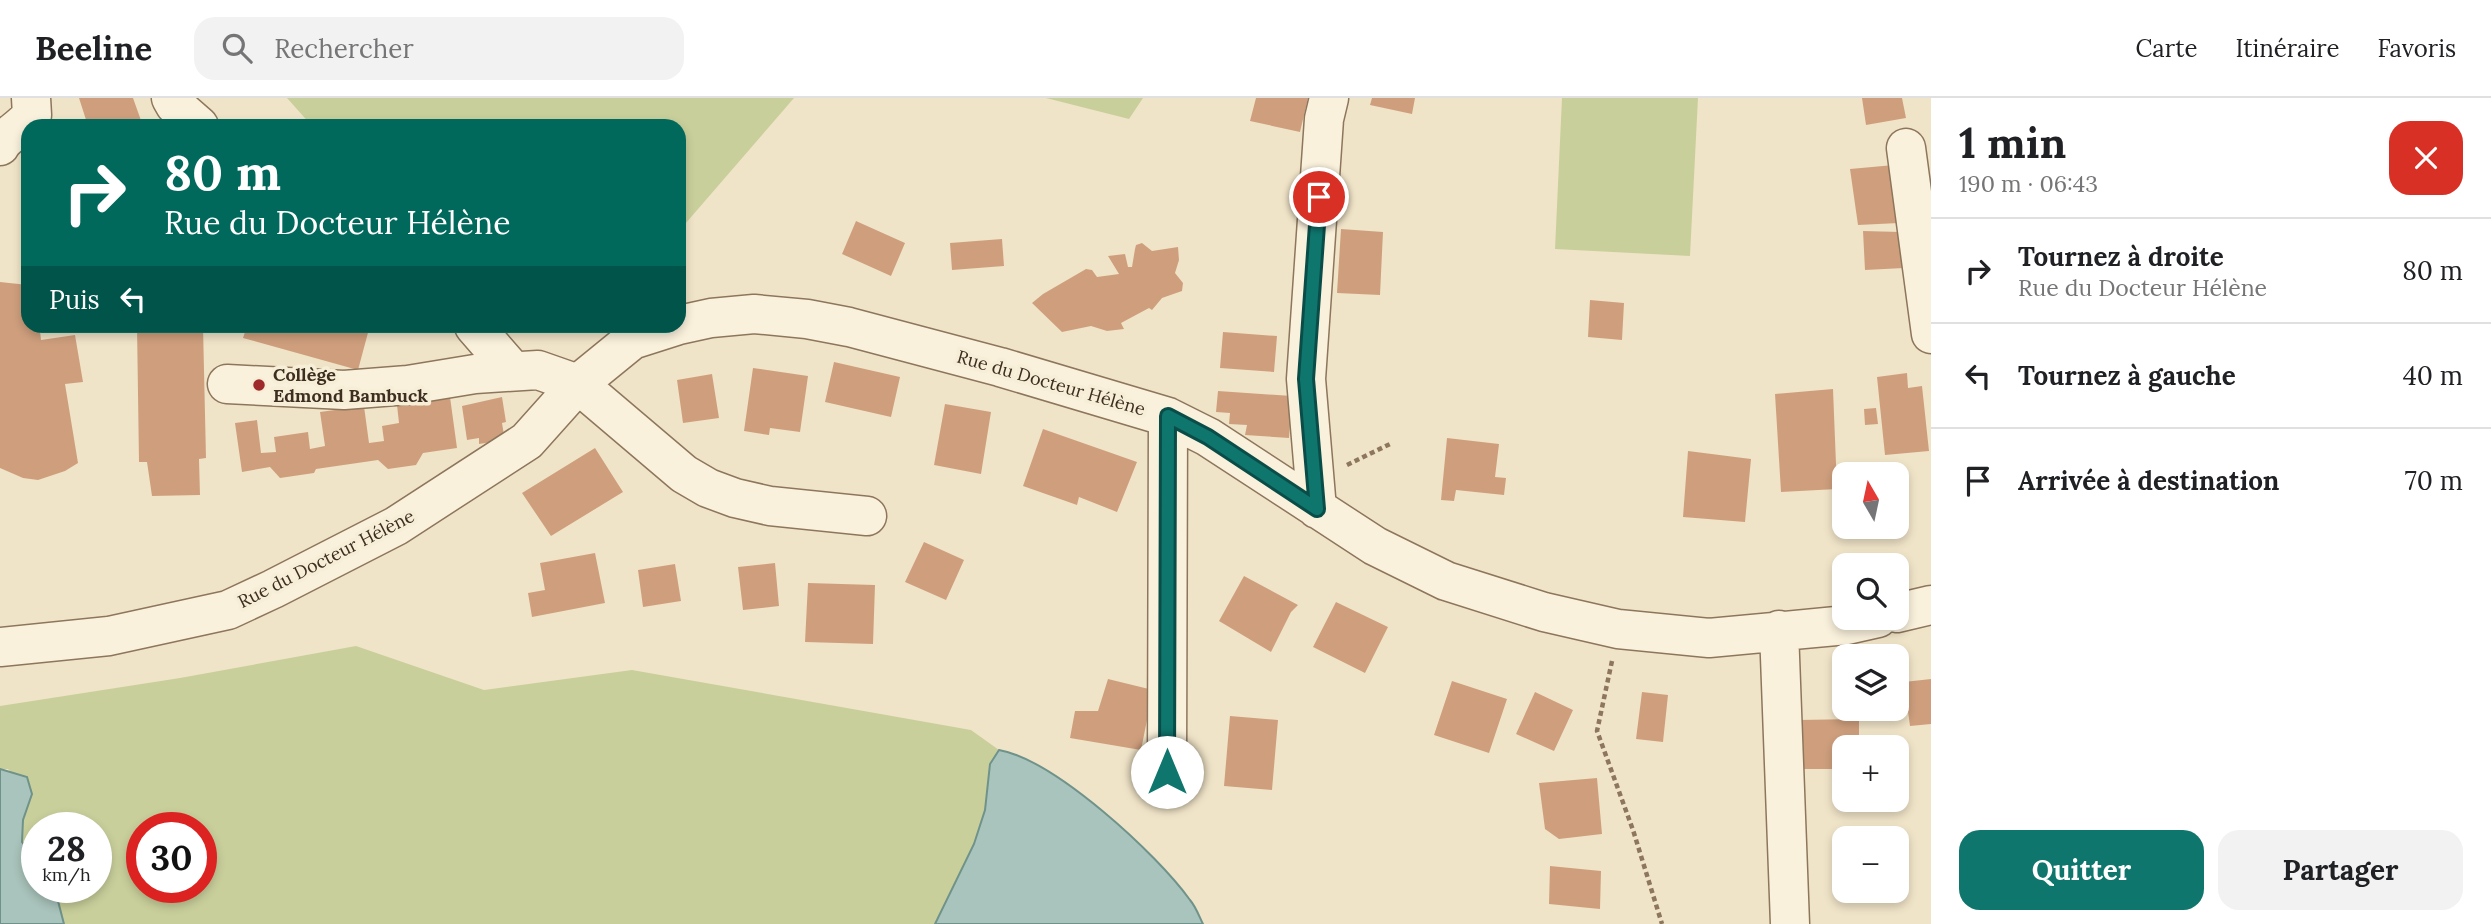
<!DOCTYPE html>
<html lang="fr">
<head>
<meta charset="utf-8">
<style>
	body { margin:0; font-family:Lora,serif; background:#f2f2f2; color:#202124; height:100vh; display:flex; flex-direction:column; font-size:26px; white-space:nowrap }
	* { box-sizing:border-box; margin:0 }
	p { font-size:23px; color:#757577 }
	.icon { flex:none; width:38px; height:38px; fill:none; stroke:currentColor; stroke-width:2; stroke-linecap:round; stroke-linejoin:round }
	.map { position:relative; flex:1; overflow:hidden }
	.drawer { display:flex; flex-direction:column; background:#fff; width:560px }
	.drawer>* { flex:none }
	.hud { position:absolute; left:21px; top:21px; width:665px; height:214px; border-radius:21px; box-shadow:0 4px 10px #0003; background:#00695c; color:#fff; overflow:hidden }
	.needle { width:46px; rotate:351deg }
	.controls { position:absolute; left:1832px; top:364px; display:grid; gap:14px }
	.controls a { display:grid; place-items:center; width:77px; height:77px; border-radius:14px; background:#fff; box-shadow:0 4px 10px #0003; font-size:35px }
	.speed { position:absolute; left:21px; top:714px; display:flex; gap:14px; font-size:35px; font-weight:700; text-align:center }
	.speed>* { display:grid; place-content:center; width:91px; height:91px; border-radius:50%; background:#fff; box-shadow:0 4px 10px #0003; line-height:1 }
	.speed small { font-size:18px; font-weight:400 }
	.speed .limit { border:10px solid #d22; background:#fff; color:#111 }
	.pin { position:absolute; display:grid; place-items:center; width:60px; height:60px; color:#fff; margin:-30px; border:4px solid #fff; border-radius:50%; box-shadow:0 2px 7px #0007 }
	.me { position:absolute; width:77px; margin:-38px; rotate:0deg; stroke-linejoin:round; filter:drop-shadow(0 0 5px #0008) }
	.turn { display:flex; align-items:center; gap:24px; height:147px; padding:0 28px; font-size:32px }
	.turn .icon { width:91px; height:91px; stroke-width:2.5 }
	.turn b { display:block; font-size:49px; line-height:60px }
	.then { display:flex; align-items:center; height:66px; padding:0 28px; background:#0003; gap:14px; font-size:26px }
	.round { display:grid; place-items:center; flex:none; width:74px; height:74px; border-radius:21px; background:#f2f2f2 }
	.head { display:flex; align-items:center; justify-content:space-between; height:119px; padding:0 28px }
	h1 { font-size:42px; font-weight:700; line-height:52px }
	.cta { display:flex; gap:14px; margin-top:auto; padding:14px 28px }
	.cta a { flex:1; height:80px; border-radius:21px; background:#0f766e; color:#fff; font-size:28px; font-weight:700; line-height:80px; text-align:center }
	.cta a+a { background:#f2f2f2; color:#202124 }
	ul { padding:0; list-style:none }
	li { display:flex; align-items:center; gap:21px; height:105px; padding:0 28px; border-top:2px solid #e0e0e0 }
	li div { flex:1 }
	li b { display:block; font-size:26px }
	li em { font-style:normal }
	header { display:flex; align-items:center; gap:42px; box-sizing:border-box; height:98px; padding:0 35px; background:#fff; border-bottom:2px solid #e0e0e0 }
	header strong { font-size:33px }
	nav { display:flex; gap:38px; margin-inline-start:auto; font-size:24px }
	.search { width:490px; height:63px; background:#f2f2f2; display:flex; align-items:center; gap:18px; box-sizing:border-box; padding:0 24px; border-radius:21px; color:#757577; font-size:26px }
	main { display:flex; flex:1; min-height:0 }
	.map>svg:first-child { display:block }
	.green { fill:#c9cf9b; fill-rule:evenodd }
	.water { fill:#a9c4bc; stroke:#6f938a; stroke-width:2 }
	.building { fill:#cf9f7d }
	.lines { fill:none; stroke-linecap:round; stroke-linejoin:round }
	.minor-casing { stroke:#8d765c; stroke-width:41 }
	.path { stroke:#8d765c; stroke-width:4.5; stroke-dasharray:5 3.5; stroke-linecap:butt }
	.minor { stroke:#faf1dc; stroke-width:38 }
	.route-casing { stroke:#0a4d48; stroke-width:18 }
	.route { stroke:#0f766e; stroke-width:12 }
	.poi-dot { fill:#9e2a2b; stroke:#f7eed8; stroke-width:2.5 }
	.labels { text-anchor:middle; stroke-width:7; stroke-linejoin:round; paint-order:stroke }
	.poi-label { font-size:18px; font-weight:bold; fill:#3d2e20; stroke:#f7eed8; text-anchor:start }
	.street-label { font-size:18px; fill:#3d2e20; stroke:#f7eed8 }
</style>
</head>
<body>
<header>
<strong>Beeline</strong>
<div class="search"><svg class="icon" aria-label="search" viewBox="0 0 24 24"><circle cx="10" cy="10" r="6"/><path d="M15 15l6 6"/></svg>Rechercher</div>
<nav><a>Carte</a><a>Itinéraire</a><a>Favoris</a></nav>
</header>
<main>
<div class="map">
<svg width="1931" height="826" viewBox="0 0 1931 826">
	<rect width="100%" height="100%" fill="#f0e4c8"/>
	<!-- green -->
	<path class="green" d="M287 0H794L679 133V28H312Z
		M1046 0H1143L1129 21Z
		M1562 0H1698L1690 158 1555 151Z
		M356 548 484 592 632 572 971 632 999 652 990 666 985 712 974 746 935 826H64L58 803 50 789H96V730H37V764L22 744 23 722 32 696 8 671H0V608L180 580ZM142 730H201V789H142Z"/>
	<!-- water -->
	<path class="water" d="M999 652C1055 662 1157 756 1190 802 1196 809 1199 818 1203 826H935L974 746 985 712 990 666Z
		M0 671 27 679 32 696 23 722 22 744 37 764V789H50L58 803 64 826H0Z"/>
	<!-- building -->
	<path class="building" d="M79 0H133L143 28H88Z
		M1256 0H1308L1300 34 1250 23Z
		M1372 0H1415L1412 16 1370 7Z
		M1862 0H1902L1906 20 1866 27Z
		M1894 67 1899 125 1858 127 1850 71Z
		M856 123 905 145 891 178 842 156Z
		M1341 131 1383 134 1380 197 1337 195Z
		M1863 133 1901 134 1904 170 1865 172Z
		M1002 141 1004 168 952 172 950 145Z
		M1142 145 1152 153 1178 149 1179 162 1175 175 1183 185 1182 193 1162 200 1152 212 1149 210 1121 225 1124 231 1107 233 1091 228 1062 234 1032 205 1043 196 1086 171 1092 172 1097 179 1119 176 1108 158 1125 156 1128 169H1132L1135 151 1136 147Z
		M0 184 28 187V228H50V232L40 233 41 242 75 237 83 284 65 286 78 365 65 373 38 382 23 380 0 370Z
		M1590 202 1624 205 1622 242 1588 239Z
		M137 228H203L206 360 199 361 200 397 152 398 147 364H139Z
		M247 228H356L369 231 358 272 243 240Z
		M1223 234 1277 238 1274 274 1220 270Z
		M834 264 900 279 891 319 825 304Z
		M753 270 808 278 800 334 770 330 769 337 744 333Z
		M1907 275 1908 290 1922 288 1929 353 1885 357 1877 279Z
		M712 276 719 320 683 325 677 282Z
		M1833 291 1837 391 1781 394 1775 296Z
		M1218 293 1292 298 1289 340 1245 337 1247 327 1229 326 1230 315 1216 314Z
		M450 299 457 350 423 355 416 367 388 371 378 362 316 371 314 375 280 380 270 369 242 374 235 325 257 322 261 355 276 354 274 339 308 334 310 351 325 348 320 314 342 311 363 301 369 345 384 343 382 328 399 325 397 307Z
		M502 299 506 324 502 325 506 349 492 344 479 346V340L467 342 462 308Z
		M945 306 991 314 981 376 934 367Z
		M1876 310 1878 326 1865 327 1864 311Z
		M1043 331 1137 364 1117 414 1079 399 1077 407 1023 388Z
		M1447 340 1499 346 1495 379 1506 380 1504 397 1456 392 1454 403 1441 402Z
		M595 350 623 394 551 438 522 395Z
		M1688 353 1751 361 1745 424 1683 419Z
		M924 444 964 462 946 502 905 484Z
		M595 455 605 505 532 519 528 495 545 492 540 465Z
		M775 465 779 508 743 512 738 469Z
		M675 466 681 503 643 509 638 472Z
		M1244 478 1298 507 1291 514 1271 554 1219 523Z
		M808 485 875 487 873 546 805 544Z
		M1336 504 1388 529 1365 575 1313 549Z
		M1108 581 1153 592 1141 652 1070 640 1075 613H1098Z
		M1931 581V626L1910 628 1904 584Z
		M1452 583 1507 601 1489 655 1434 637Z
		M1535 594 1573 612 1554 653 1516 636Z
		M1642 594 1668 597 1663 644 1636 641Z
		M1230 618 1278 622 1272 692 1224 688Z
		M1859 621V649H1844V671H1798L1797 622Z
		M1597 680 1602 736 1559 741 1545 731 1539 685Z
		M1550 768 1601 773 1600 811 1549 806Z"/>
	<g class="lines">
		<!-- minor casing -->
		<g class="minor-casing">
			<path id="minor" d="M171 0 175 7 199 28
				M0 48C5 38 23 29 32 17L31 0
				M1906 50 1931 236
				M679 227 711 220 754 216 807 221 849 229 1000 269 1168 319 1208 339 1375 448 1446 483 1544 514 1618 531 1709 540 1847 527 1878 520
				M474 228 513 273
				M227 286 344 292 408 287 475 276 538 272 578 286 684 376 708 390 735 400 770 408 867 418
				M1317 411 1306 281 1324 21 1329 0
				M1897 515 1931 507
				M1779 532 1790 826
				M0 549 109 538 228 512 273 491 396 428 527 343 578 286 632 242 676 228
				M1167 674 1168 319"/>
		</g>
		<!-- path -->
		<path class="path" d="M1347 367 1390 346
			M1612 563 1597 633 1633 732 1662 826"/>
		<!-- minor -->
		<use href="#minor" class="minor"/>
	</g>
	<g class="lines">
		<!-- route casing -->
		<g class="route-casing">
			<path id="route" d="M1167 674 1168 318 1208 339 1317 411 1306 281 1319 99"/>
		</g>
		<!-- route -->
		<use href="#route" class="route"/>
	</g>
	<!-- markers -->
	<circle class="poi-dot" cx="259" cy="287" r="7"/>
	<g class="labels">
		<!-- poi labels -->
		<g class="poi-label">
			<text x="273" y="283">Collège<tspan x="273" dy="21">Edmond Bambuck</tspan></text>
		</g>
		<!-- street labels -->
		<g class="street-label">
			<text transform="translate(1051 285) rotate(16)" y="6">Rue du Docteur Hélène</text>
			<text transform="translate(326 461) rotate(-27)" y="6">Rue du Docteur Hélène</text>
		</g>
	</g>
</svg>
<div class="controls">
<a><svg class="needle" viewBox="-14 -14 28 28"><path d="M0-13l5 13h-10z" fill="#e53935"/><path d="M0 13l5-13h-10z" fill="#757577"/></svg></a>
<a><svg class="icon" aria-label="search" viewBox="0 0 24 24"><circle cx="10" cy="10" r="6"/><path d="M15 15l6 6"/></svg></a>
<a><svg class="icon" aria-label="layers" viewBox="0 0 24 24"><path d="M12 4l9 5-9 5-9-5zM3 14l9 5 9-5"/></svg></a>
<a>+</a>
<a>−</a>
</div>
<div class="speed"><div>28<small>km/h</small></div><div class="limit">30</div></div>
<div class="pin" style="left:1319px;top:99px;background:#d93025"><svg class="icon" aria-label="arrive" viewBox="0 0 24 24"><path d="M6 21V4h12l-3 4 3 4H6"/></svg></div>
<svg class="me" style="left:1167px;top:674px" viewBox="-20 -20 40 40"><circle r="19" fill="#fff"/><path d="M0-13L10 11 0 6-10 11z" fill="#0f766e"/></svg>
<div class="hud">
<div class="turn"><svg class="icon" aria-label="right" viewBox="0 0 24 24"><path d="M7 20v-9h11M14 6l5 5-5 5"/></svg><div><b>80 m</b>Rue du Docteur Hélène</div></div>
<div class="then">Puis<svg class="icon" aria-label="left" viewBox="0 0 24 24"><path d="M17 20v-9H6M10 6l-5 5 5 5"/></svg></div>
</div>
</div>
<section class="drawer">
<div class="head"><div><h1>1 min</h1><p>190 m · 06:43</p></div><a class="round" style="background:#d93025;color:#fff"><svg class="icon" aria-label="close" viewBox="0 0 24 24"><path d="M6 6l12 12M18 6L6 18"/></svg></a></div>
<ul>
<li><svg class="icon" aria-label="right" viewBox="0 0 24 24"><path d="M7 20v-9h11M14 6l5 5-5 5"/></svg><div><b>Tournez à droite</b><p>Rue du Docteur Hélène</p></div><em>80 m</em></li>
<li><svg class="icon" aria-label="left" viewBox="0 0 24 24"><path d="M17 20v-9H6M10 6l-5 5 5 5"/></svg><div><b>Tournez à gauche</b></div><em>40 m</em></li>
<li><svg class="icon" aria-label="arrive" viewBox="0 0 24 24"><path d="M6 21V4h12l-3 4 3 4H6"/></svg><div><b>Arrivée à destination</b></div><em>70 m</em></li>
</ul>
<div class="cta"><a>Quitter</a><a>Partager</a></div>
</section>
</main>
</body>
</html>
